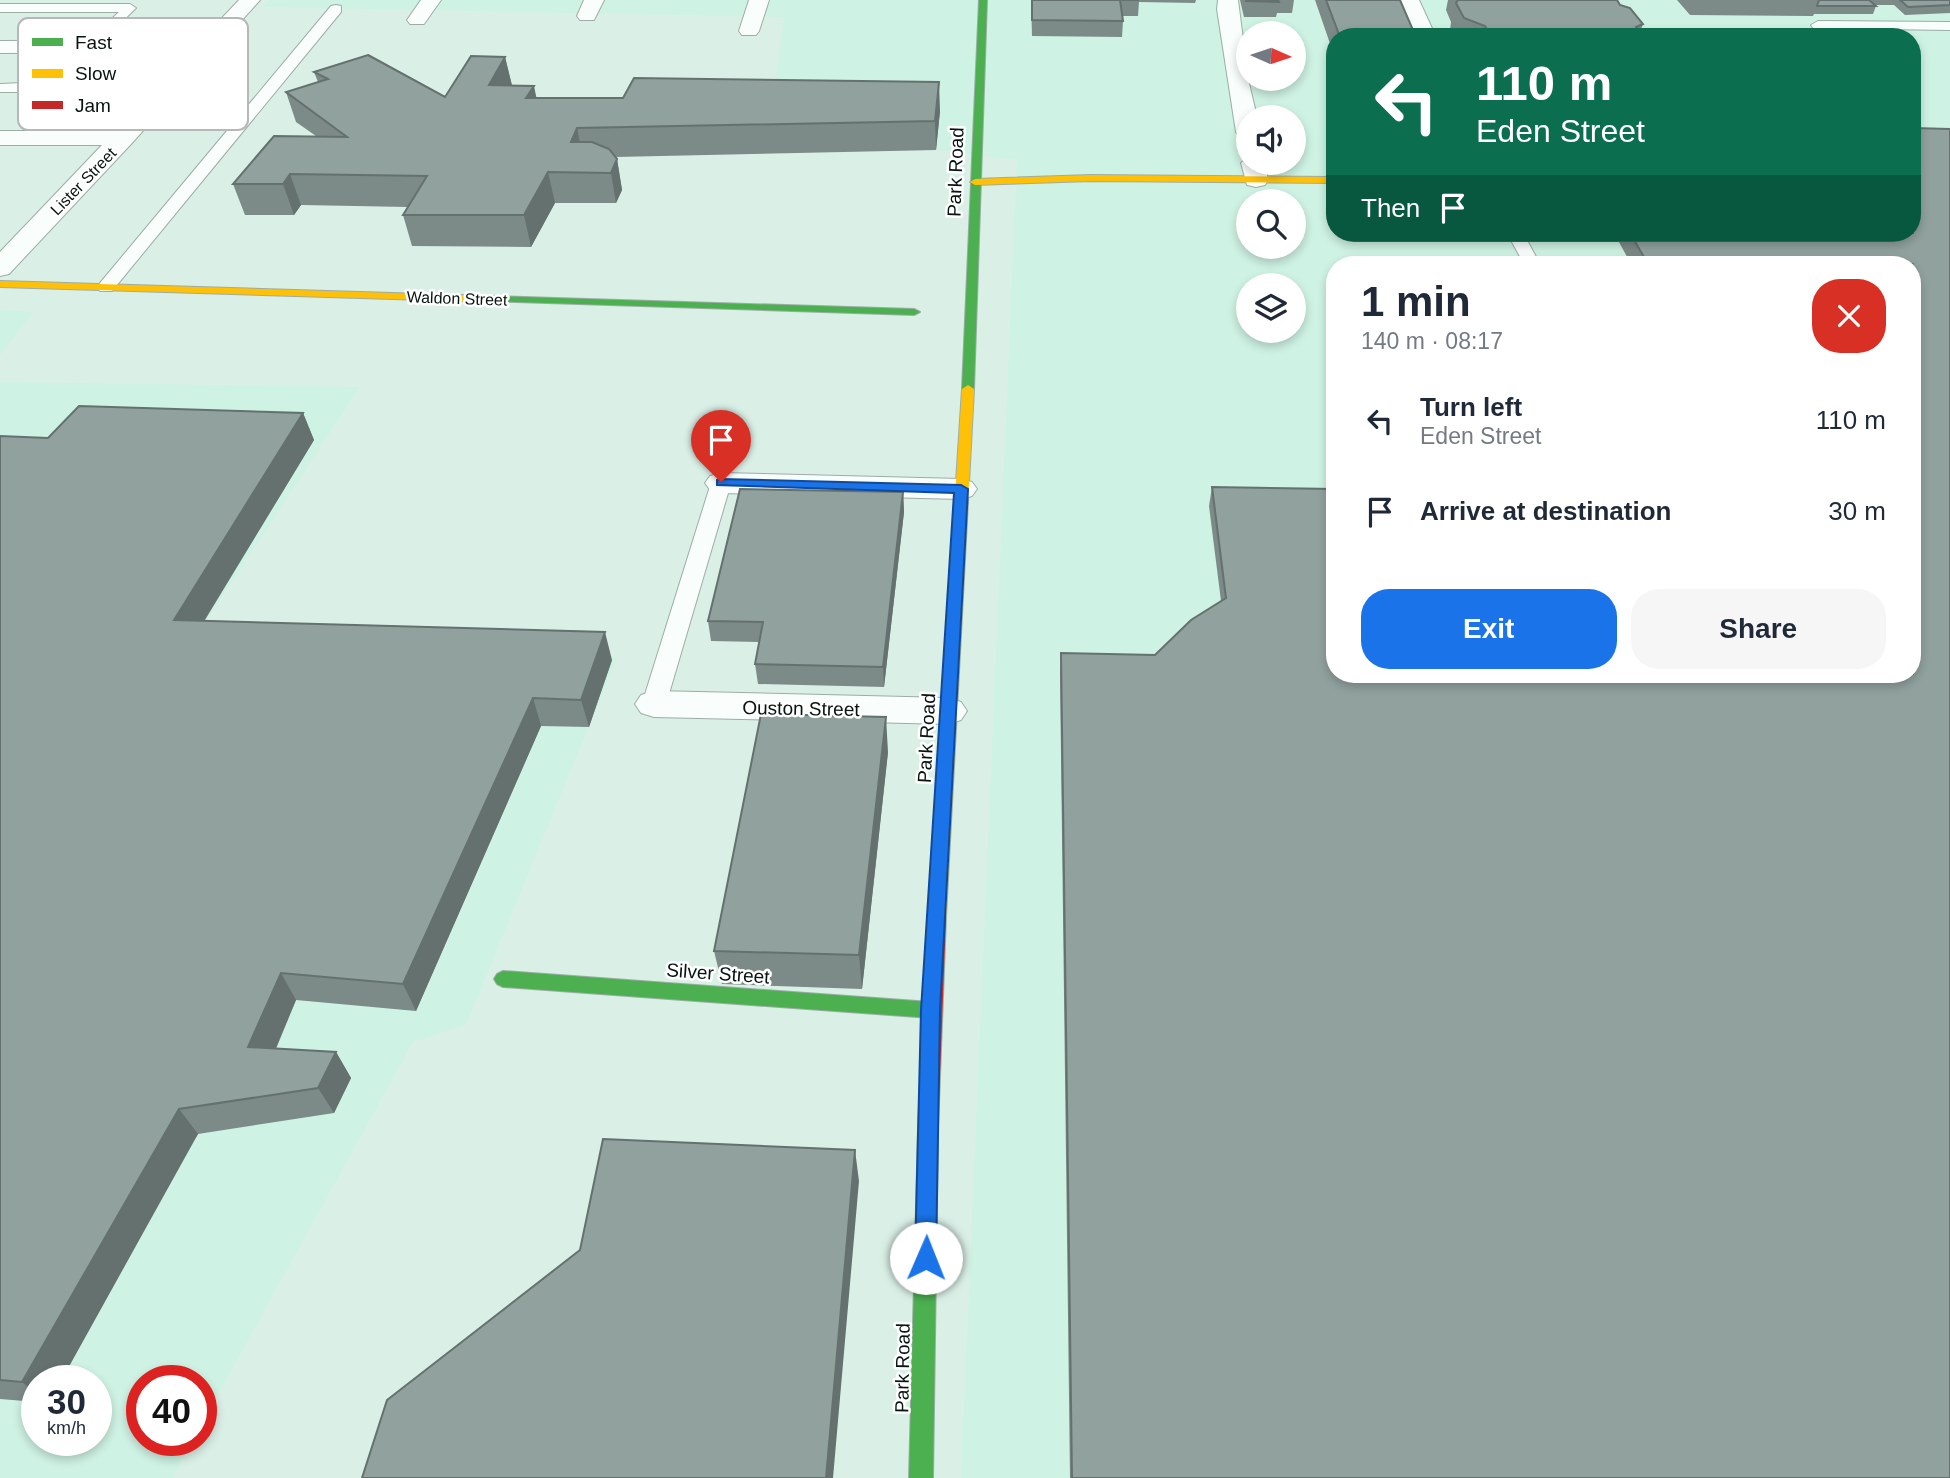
<!DOCTYPE html>
<html lang="en">
<head>
<meta charset="utf-8">
<style>
	body { margin:0; font-family:Arial,sans-serif; background:#f6f6f7; color:#1f2937; height:100vh; display:flex; flex-direction:column; font-size:26px; white-space:nowrap }
	* { box-sizing:border-box; margin:0 }
	p { font-size:23px; color:#747a83 }
	.icon { flex:none; width:38px; height:38px; fill:none; stroke:currentColor; stroke-width:2; stroke-linecap:round; stroke-linejoin:round }
	.map { position:relative; flex:1; overflow:hidden }
	.side { position:absolute; left:1326px; top:256px; width:595px; height:427px; display:flex; flex-direction:column; background:#fff; border-radius:28px; box-shadow:0 4px 10px #0003 }
	.side>* { flex:none }
	.top-card { position:absolute; left:1326px; top:28px; width:595px; height:214px; border-radius:28px; box-shadow:0 4px 10px #0003; background:#0b6e4f; color:#fff; overflow:hidden }
	.needle { width:46px; rotate:93deg }
	.buttons { position:absolute; left:1236px; top:21px; display:grid; gap:14px }
	.buttons a { display:grid; place-items:center; width:70px; height:70px; border-radius:50%; background:#fff; box-shadow:0 4px 10px #0003; font-size:35px }
	.speed { position:absolute; left:21px; top:1365px; display:flex; gap:14px; font-size:35px; font-weight:700; text-align:center }
	.speed>* { display:grid; place-content:center; width:91px; height:91px; border-radius:50%; background:#fff; box-shadow:0 4px 10px #0003; line-height:1 }
	.speed small { font-size:18px; font-weight:400 }
	.speed .limit { border:10px solid #d22; background:#fff; color:#111 }
	.pin { position:absolute; display:grid; place-items:center; width:60px; height:60px; color:#fff; margin:-72px -30px; border-radius:50% 50% 50% 0; rotate:-45deg; box-shadow:0 0 7px #0007 }
	.pin .icon { rotate:45deg }
	.me { position:absolute; width:77px; margin:-38px; rotate:1deg; stroke-linejoin:round; filter:drop-shadow(0 0 5px #0008) }
	.turn { display:flex; align-items:center; gap:24px; height:147px; padding:0 35px; font-size:32px }
	.turn .icon { width:91px; height:91px; stroke-width:2.5 }
	.turn b { display:block; font-size:49px; line-height:60px }
	.then { display:flex; align-items:center; height:66px; padding:0 35px; background:#0003; gap:14px; font-size:26px }
	.round { display:grid; place-items:center; flex:none; width:74px; height:74px; border-radius:28px; background:#f6f6f7 }
	.overview { display:flex; align-items:center; justify-content:space-between; height:119px; padding:0 35px }
	h1 { font-size:42px; font-weight:600; line-height:52px }
	.cta { display:flex; gap:14px; margin-top:auto; padding:14px 35px }
	.cta a { flex:1; height:80px; border-radius:28px; background:#1a73e8; color:#fff; font-size:28px; font-weight:600; line-height:80px; text-align:center }
	.cta a+a { background:#f6f6f7; color:#1f2937 }
	ul { padding:0; list-style:none }
	li { display:flex; align-items:center; gap:21px; height:91px; padding:0 35px }
	li div { flex:1 }
	li b { display:block; font-size:26px }
	li em { font-style:normal }
	.map>svg:first-child { display:block }
	.built { fill:#cef2e3; fill-rule:evenodd }
	.lines { fill:none; stroke-linecap:round; stroke-linejoin:round }
	.lane-casing { stroke:#9cada6; stroke-width:2 }
	.street-casing { stroke:#9cada6; stroke-width:2 }
	.fast-casing { stroke:#9cada6; stroke-width:2 }
	.slow-casing { stroke:#9cada6; stroke-width:2 }
	.jam-casing { stroke:#9cada6; stroke-width:2 }
	.lane { fill:#f9fdfb; fill-rule:evenodd }
	.street { fill:#f9fdfb; fill-rule:evenodd }
	.fast { fill:#4caf50; fill-rule:evenodd }
	.slow { fill:#ffc107; fill-rule:evenodd }
	.jam { fill:#c62828; fill-rule:evenodd }
	.wall { fill:#7c8a88 }
	.shaded-wall { fill:#65716f }
	.building { fill:#90a19e; stroke:#65716f; stroke-width:2 }
	.route { fill:#1a73e8; stroke:#114b97; stroke-width:2 }
	.labels { text-anchor:middle; stroke-width:5; stroke-linejoin:round; paint-order:stroke }
	.far-street-label { font-size:16px; fill:#07140f; stroke:#fff }
	.street-label { font-size:19px; fill:#07140f; stroke:#fff }
	.key { fill:#fff; stroke:#b5b8b7; stroke-width:2 }
	.key-label { font-size:19px; fill:#07140f }
</style>
</head>
<body>
<div class="map">
<svg width="1950" height="1478" viewBox="0 0 1950 1478">
	<rect width="100%" height="100%" fill="#daf0e7"/>
	<!-- built -->
	<path class="built" d="M270 0H1950V1478H961L1017 160 936 150 772 110 784 17 264 7ZM1248 33H1293V79H1248ZM1335 37H1913V233H1335ZM1248 117H1293V163H1248ZM1248 201H1293V247H1248ZM1335 264H1913V674H1335ZM1248 285H1293V331H1248Z
		M0 310 34 312 0 355Z
		M0 382 360 387 189 647 617 658 466 1025 413 1042 201 1425V1381H142V1440H193L172 1478H0ZM37 1381H96V1440H37Z"/>
	<g class="lines">
		<!-- lane casing -->
		<g class="lane-casing">
			<path id="lane" d="M0 4H130L136 8 54 88 40 92H0V84L44 82 119 12H0Z
				M336 5 341 6V12L112 291H100L97 287 100 283 331 6Z
				M1818 21 1950 22V30L1813 28 1811 25Z
				M1507 233H1523L1540 264H1524Z
				M721 477 728 479 731 483 666 704 662 710 654 712 646 710 642 704 711 483 714 479Z"/>
		</g>
		<!-- street casing -->
		<g class="street-casing">
			<path id="street" d="M239 0H260L132 143 9 274 0 276V252L102 145H0V131H115L189 52 0 53V41L201 40Z
				M421 0H441L424 24H410L407 20Z
				M584 0H604L594 20H580L577 16Z
				M749 0H769L759 31 756 35H742L739 31Z
				M1218 0H1238L1248 79 1257 117H1248V139L1240 137 1236 132 1217 9Z
				M1399 0H1419L1436 37H1416Z
				M1248 157V163H1265L1268 180 1265 185 1256 187 1247 185 1241 163Z
				M721 473 961 479 972 482 977 489 972 496 961 499 721 493 710 490 705 483 710 476Z
				M654 691 948 698 961 702 967 711 961 720 948 724 654 717 641 713 635 704 641 695Z"/>
		</g>
		<!-- fast casing -->
		<g class="fast-casing">
			<path id="fast" d="M979 0H987L974 389 968 393 962 389Z
				M490 296 914 309 920 312 914 315 486 301V297Z
				M503 971 931 1002 938 1004 940 1010 938 1016 931 1018 503 987 497 984 494 979 497 974Z
				M928 1120 935 1123 938 1129 933 1478H909L918 1129 921 1123Z"/>
		</g>
		<!-- slow casing -->
		<g class="slow-casing">
			<path id="slow" d="M1092 175 1335 177V183L1092 181 975 185 970 182 975 179Z
				M0 281 490 296 496 299 490 302 0 287Z
				M968 385 974 389 946 917 943 922 937 924 931 922 928 917 962 389Z"/>
		</g>
		<!-- jam casing -->
		<g class="jam-casing">
			<path id="jam" d="M937 910 943 912 946 917 938 1129 935 1135 928 1138 921 1135 918 1129 928 917 931 912Z"/>
		</g>
		<!-- lane -->
		<use href="#lane" class="lane"/>
		<!-- street -->
		<use href="#street" class="street"/>
		<!-- fast -->
		<use href="#fast" class="fast"/>
		<!-- slow -->
		<use href="#slow" class="slow"/>
		<!-- jam -->
		<use href="#jam" class="jam"/>
	</g>
	<!-- wall -->
	<path class="wall" d="M1031 0H1196L1195 3 1139 2 1138 16H1122L1123 21 1122 37 1032 36Z
		M1240 0H1294L1292 13H1277L1276 17H1244Z
		M1315 0H1400L1416 37H1335V58Z
		M1448 0H1617L1620 5 1643 24 1640 32 1644 37H1453L1450 31 1451 22 1446 10Z
		M1677 0H1950V13L1905 15 1894 5H1875L1876 6 1873 14H1814L1813 16 1690 15Z
		M505 57 512 85 536 98 940 111 936 150 615 157 617 159 622 190 616 203H555L531 247 412 246 403 215 408 207 301 205 294 215H245L233 184 316 136 296 122 286 92 318 82 314 72 445 97Z
		M1614 233H1913L1950 1478H1070L1060 673 1061 653 1155 655 1221 601 1209 506 1212 487 1913 674V264H1631Z
		M303 413 314 440 205 620 612 660 589 727 541 726 416 1011 296 1000 276 1049 336 1052 351 1078 334 1113 198 1134 37 1381V1402L0 1399V436L48 438Z
		M903 492 904 512 884 687 758 684 755 664 759 642 711 641 708 621Z
		M888 752 862 989 722 984 714 951Z"/>
	<!-- shaded-wall -->
	<path class="shaded-wall" d="M505 57 512 86 489 85Z
		M939 82 940 111 936 150 935 121Z
		M534 86 540 115 526 98Z
		M577 128 583 158 571 142Z
		M617 159 622 190 616 203 611 173Z
		M548 172 555 203 531 247 524 215Z
		M290 174 301 205 294 215 283 184Z
		M303 413 314 440 188 647 174 620Z
		M903 492 904 512 884 687 883 667Z
		M605 632 612 660 589 727 581 700Z
		M533 698 541 726 416 1011 403 984Z
		M886 717 888 752 862 989 859 955Z
		M281 973 296 1000 265 1073 248 1047Z
		M336 1052 351 1078 334 1113 318 1088Z
		M179 1109 198 1134 61 1381H37V1394L22 1382Z
		M855 1150 859 1181 833 1478H826Z"/>
	<!-- building -->
	<path class="building" d="M1032 0H1139H1120L1123 21 1032 20Z
		M1246 0H1278L1279 2 1246 1Z
		M1326 0H1400L1416 37H1340Z
		M1458 0H1617L1620 5 1630 8 1643 24 1636 27 1644 37H1491L1485 26 1464 18 1456 3Z
		M1819 0H1869L1876 6H1817Z
		M1900 0H1950V5L1908 7Z
		M368 55 445 97 471 56 505 57 489 85 534 86 526 98H623L634 78 939 82 935 121 577 128 571 142H592L609 149 617 159 611 173 548 172 524 215H403L427 176 290 174 283 184H233L274 136 347 137 286 92 328 79 314 72Z
		M1913 128 1950 129V1478H1072L1061 653 1155 655 1191 620 1226 598 1212 487 1335 489V674H1913V264H1648L1630 233H1913Z
		M79 406 303 413 174 620 605 632 581 700 533 698 403 984 281 973 248 1047 336 1052 318 1088 179 1109 22 1382 0 1380V436L48 438Z
		M740 489 903 492 883 667 755 664 763 622 708 621Z
		M761 714 886 717 859 955 714 951Z
		M603 1139 855 1150 826 1478H362L387 1400 580 1250Z"/>
	<!-- route -->
	<path class="route" d="M721 479 961 485 968 489 940 1010 936 1258 933 1265 926 1268 918 1265 915 1258 921 1010 954 493 717 485V480Z"/>
	<g class="labels">
		<!-- far-street labels -->
		<g class="far-street-label">
			<text transform="translate(83 181) rotate(-46)" y="6">Lister Street</text>
			<text transform="translate(457 298) rotate(2)" y="6">Waldon Street</text>
		</g>
		<!-- street labels -->
		<g class="street-label">
			<text transform="translate(955 172) rotate(-88)" y="7">Park Road</text>
			<text transform="translate(801 708) rotate(1)" y="7">Ouston Street</text>
			<text transform="translate(926 738) rotate(-87)" y="7">Park Road</text>
			<text transform="translate(718 973) rotate(4)" y="7">Silver Street</text>
			<text transform="translate(902 1368) rotate(-89)" y="7">Park Road</text>
		</g>
	</g>
	<!-- legend -->
	<rect x="18" y="18" width="230" height="112" rx="10" class="key"/>
	<rect x="32" y="38" width="31" height="8" fill="#4caf50"/>
	<rect x="32" y="69" width="31" height="9" fill="#ffc107"/>
	<rect x="32" y="101" width="31" height="8" fill="#c62828"/>
	<g class="key-label">
		<text x="75" y="49">Fast</text>
		<text x="75" y="80">Slow</text>
		<text x="75" y="112">Jam</text>
	</g>
</svg>
<div class="buttons">
<a><svg class="needle" viewBox="-14 -14 28 28"><path d="M0-13l5 13h-10z" fill="#e53935"/><path d="M0 13l5-13h-10z" fill="#747a83"/></svg></a>
<a><svg class="icon" aria-label="sound" viewBox="0 0 24 24"><path d="M4 9h4l5-4v14l-5-4H4zM17 9q2 3 0 6"/></svg></a>
<a><svg class="icon" aria-label="search" viewBox="0 0 24 24"><circle cx="10" cy="10" r="6"/><path d="M15 15l6 6"/></svg></a>
<a><svg class="icon" aria-label="layers" viewBox="0 0 24 24"><path d="M12 4l9 5-9 5-9-5zM3 14l9 5 9-5"/></svg></a>
</div>
<div class="speed"><div>30<small>km/h</small></div><div class="limit">40</div></div>
<div class="pin" style="left:721px;top:482px;background:#d93025"><svg class="icon" aria-label="arrive" viewBox="0 0 24 24"><path d="M6 21V4h12l-3 4 3 4H6"/></svg></div>
<svg class="me" style="left:926px;top:1258px" viewBox="-20 -20 40 40"><circle r="19" fill="#fff"/><path d="M0-13L10 11 0 6-10 11z" fill="#1a73e8"/></svg>
<div class="top-card">
<div class="turn"><svg class="icon" aria-label="left" viewBox="0 0 24 24"><path d="M17 20v-9H6M10 6l-5 5 5 5"/></svg><div><b>110 m</b>Eden Street</div></div>
<div class="then">Then<svg class="icon" aria-label="arrive" viewBox="0 0 24 24"><path d="M6 21V4h12l-3 4 3 4H6"/></svg></div>
</div>
<section class="side">
<div class="overview"><div><h1>1 min</h1><p>140 m · 08:17</p></div><a class="round" style="background:#d93025;color:#fff"><svg class="icon" aria-label="close" viewBox="0 0 24 24"><path d="M6 6l12 12M18 6L6 18"/></svg></a></div>
<ul>
<li><svg class="icon" aria-label="left" viewBox="0 0 24 24"><path d="M17 20v-9H6M10 6l-5 5 5 5"/></svg><div><b>Turn left</b><p>Eden Street</p></div><em>110 m</em></li>
<li><svg class="icon" aria-label="arrive" viewBox="0 0 24 24"><path d="M6 21V4h12l-3 4 3 4H6"/></svg><div><b>Arrive at destination</b></div><em>30 m</em></li>
</ul>
<div class="cta"><a>Exit</a><a>Share</a></div>
</section>
</div>
</body>
</html>
